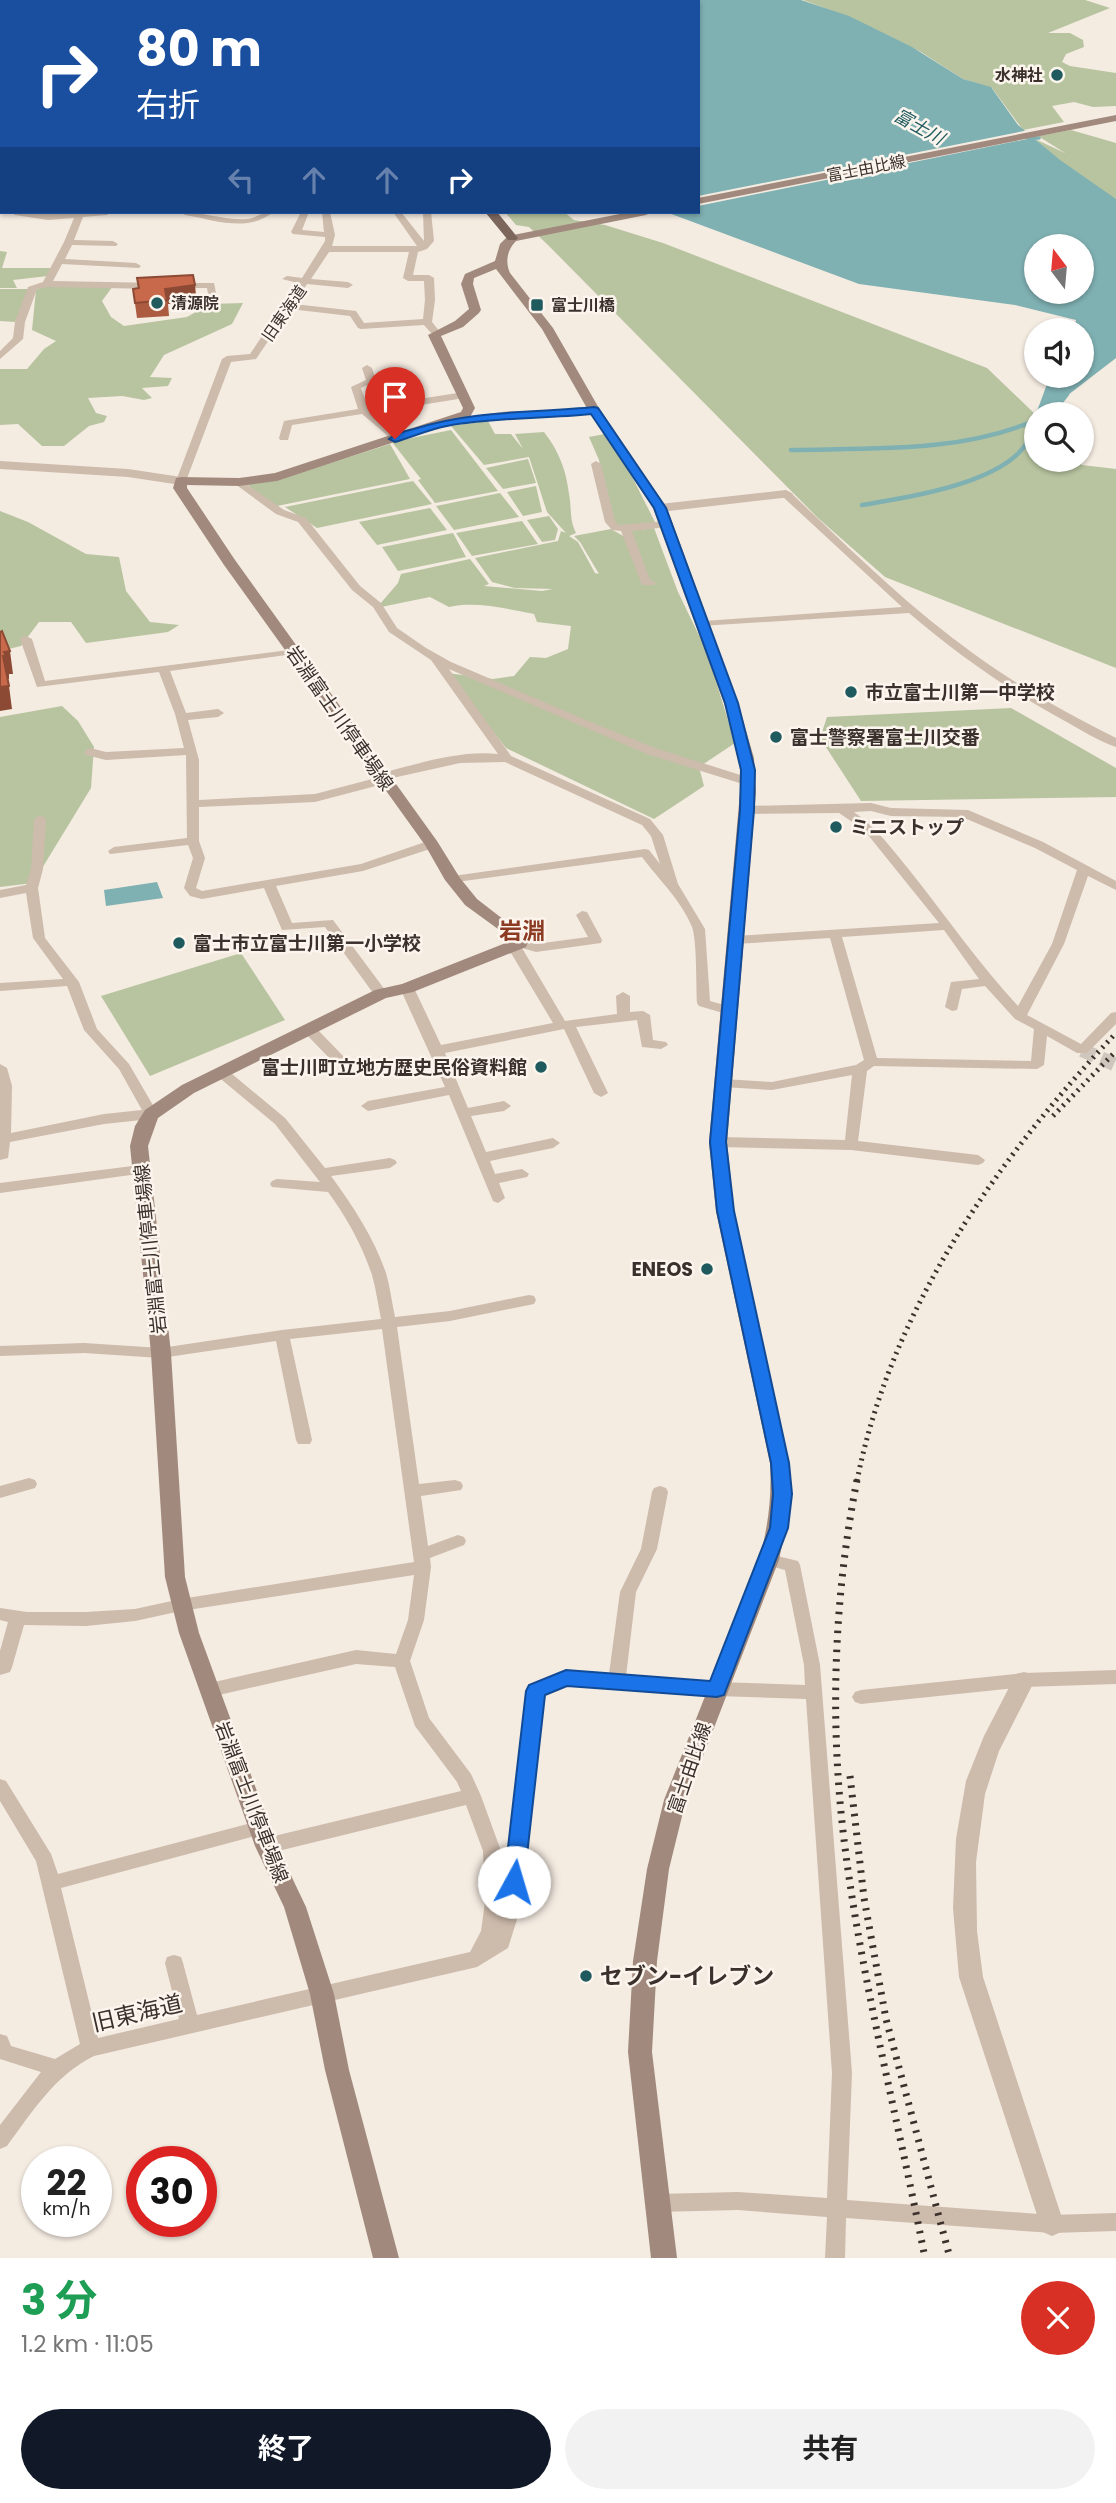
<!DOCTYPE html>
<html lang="ja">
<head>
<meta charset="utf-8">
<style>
	body { margin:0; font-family:Poppins,"Noto Sans JP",sans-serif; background:#f2f2f2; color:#222; height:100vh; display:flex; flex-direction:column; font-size:26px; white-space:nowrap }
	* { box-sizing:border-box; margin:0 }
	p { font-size:23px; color:#767676 }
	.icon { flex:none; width:38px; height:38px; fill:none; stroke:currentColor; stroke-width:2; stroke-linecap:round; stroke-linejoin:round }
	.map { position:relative; height:2258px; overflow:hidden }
	.sheet { display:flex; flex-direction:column; background:#fff; flex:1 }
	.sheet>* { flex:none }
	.guide { position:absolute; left:0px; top:0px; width:700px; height:214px; box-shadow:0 2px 5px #0004; background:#1a4fa0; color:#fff; overflow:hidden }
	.needle { width:46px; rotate:344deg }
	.buttons { position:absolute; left:1024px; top:234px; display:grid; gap:14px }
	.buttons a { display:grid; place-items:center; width:70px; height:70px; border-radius:50%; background:#fff; box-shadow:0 2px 5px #0004; font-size:35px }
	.speed { position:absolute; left:21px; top:2146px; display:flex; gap:14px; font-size:35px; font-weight:700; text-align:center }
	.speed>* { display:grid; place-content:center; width:91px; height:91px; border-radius:50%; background:#fff; box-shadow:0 2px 5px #0004; line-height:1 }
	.speed small { font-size:18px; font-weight:400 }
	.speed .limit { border:10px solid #d22; background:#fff; color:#111 }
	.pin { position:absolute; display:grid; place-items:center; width:60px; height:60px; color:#fff; margin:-72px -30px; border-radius:50% 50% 50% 0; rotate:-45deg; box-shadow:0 0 7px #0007 }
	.pin .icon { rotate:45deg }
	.me { position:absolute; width:77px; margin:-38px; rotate:6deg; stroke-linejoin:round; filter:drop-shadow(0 0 5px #0008) }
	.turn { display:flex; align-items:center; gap:24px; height:147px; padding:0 21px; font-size:32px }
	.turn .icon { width:91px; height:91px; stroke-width:2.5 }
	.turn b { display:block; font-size:49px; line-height:60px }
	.lanes { display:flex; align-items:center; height:66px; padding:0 21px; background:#0003; justify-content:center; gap:35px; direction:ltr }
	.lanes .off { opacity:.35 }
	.round { display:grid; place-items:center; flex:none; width:74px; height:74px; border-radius:37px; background:#f2f2f2 }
	.headline { display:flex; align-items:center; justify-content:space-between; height:119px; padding:0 21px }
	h1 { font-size:42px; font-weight:700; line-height:52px; color:#1e9e55 }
	.action { display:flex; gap:14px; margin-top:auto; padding:14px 21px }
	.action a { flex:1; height:80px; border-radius:42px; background:#111827; color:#fff; font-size:28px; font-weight:700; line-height:80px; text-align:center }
	.action a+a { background:#f2f2f2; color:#222 }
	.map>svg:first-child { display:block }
	.green { fill:#b8c4a0 }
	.water { fill:#7fb0b2; fill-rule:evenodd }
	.pier { fill:#f4ebe1 }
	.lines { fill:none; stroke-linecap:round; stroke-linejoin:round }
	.stream-far1 { stroke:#7fb0b2; stroke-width:3.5 }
	.stream { stroke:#7fb0b2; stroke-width:4.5 }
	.minor-tunnel { stroke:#cfc6bd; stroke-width:14; stroke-dasharray:14 7; stroke-linecap:butt }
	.minor { fill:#cdbbac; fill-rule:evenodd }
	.tertiary { fill:#cdbbac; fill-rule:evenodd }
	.secondary { fill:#a18a7d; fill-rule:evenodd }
	.primary { fill:#7d675c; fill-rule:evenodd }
	.motorway { fill:#5c4a42; fill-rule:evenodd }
	.rail-far1 { stroke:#3b302b; stroke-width:5; stroke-dasharray:2 5; stroke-linecap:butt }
	.rail { stroke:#3b302b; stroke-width:7; stroke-dasharray:2.5 7; stroke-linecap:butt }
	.wall { fill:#ac5a40 }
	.shaded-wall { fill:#8c4a34 }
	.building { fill:#c8694b; stroke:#8c4a34; stroke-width:2 }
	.route { fill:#1a73e8; stroke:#114b97; stroke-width:2 }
	.poi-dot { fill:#1f5a5e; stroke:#fbf5ee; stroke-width:2.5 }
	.labels { text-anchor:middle; stroke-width:5; stroke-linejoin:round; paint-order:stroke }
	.far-poi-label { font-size:16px; font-weight:bold; fill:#3b302b; stroke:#fbf5ee; text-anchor:start }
	.far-street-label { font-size:16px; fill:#3b302b; stroke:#fbf5ee }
	.far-water-label { font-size:18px; font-style:italic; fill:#1f5a5e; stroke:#fbf5ee }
	.poi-label { font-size:19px; font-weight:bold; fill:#3b302b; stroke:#fbf5ee; text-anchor:start }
	.street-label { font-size:19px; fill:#3b302b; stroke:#fbf5ee }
	.quarter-label { font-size:23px; font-weight:bold; fill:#8c3b22; stroke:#fbf5ee }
	.near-poi-label { font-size:23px; font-weight:bold; fill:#3b302b; stroke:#fbf5ee; text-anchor:start }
	.near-street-label { font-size:23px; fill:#3b302b; stroke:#fbf5ee }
</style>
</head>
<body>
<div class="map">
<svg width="1116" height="2258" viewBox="0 0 1116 2258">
	<rect width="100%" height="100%" fill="#f4ebe1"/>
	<!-- green -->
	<path class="green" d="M803 0H1085L1110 8 1048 33H1070L1083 40 1084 47 1066 54 1062 62 1070 66 1116 73V106L1093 107 1074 102 1052 106 1064 122 1023 130 992 88 963 79 921 52 833 11Z
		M1071 130 1116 143V212L1035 139 1065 153 1038 136Z
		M505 212H564L574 220 605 225 663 243 987 368 1036 415V460H1077L1082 465 1116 469V668L885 577 818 518 548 245 529 227 516 225Z
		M0 251 7 252 2 268H53L48 276 13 280 17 288H0Z
		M43 286H113L102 301 111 317 124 326 187 317 210 304 243 303 232 324 164 355 150 377 172 378 168 386 142 388 152 398 144 400 122 396 88 398 96 413 107 416 104 422 89 426 64 446H42L18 424 0 425V369H27L44 349 56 341 32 330 36 290Z
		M0 289H31L15 322 0 321Z
		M488 421 495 434H511L523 449 515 434 544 432C559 451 566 470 569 494 572 509 569 519 576 533L569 536 578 542 595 573 599 574 580 542 574 536 611 529 625 537 626 532 610 523 599 460 589 437 605 434 618 449 656 524 636 525 639 530 654 528 678 592 707 652 735 743 699 767 704 786 654 819 506 748 447 673 493 679 514 676 530 657 546 658 568 649 571 626 537 622 534 614C507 609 476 601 449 607L430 597 381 607 380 604 398 583 401 574 470 559 489 584 484 586 542 591 553 589 515 588 492 582 475 558 558 541 561 531 566 533 547 512 529 457 484 465 451 426Z
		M451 430 498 491 435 503 418 480 421 479 392 442Z
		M390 444 410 479 272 507 246 483 278 480Z
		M528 459 536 483 503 489 486 468Z
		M413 481 432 504 317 528 285 507Z
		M536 486 542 512 523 516 507 492Z
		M500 493 519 517 454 530 436 506Z
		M430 508 447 530 377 545 359 522Z
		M0 511 28 522 86 554 119 557 126 591 150 622 179 625 168 632 86 643 71 622H39L21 646 0 651Z
		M549 516 558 529 555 540 542 542 527 520Z
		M522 521 538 544 472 556 456 533Z
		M453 533 466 557 398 571 382 547Z
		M62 706 78 721 94 747 91 788 33 883 0 887V717Z
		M1011 708 1116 768V797L861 801 820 738 827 717Z
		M241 953 285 1020 150 1076 101 996Z"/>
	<!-- water -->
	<path class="water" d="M366 0H801L849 16 912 47 963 79 991 87 1018 125 1060 160 1116 199V358L1042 415H1036L1033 422 1050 376H1082V331H1074L1076 320 1015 305 859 284 666 212H698V2ZM1036 247H1082V292H1036Z
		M157 882 163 898 106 906 104 890Z"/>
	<!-- pier -->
	<path class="pier" d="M1029 130 1037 137 698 206V196Z"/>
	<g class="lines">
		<!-- stream-far1 -->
		<path class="stream-far1" d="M1028 138H1039"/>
		<!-- stream -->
		<path class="stream" d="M1043 415 1060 403 1067 394
			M791 450C872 448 960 453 1036 420
			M862 505C907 497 1032 481 1033 422"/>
		<!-- minor-tunnel -->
		<path class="minor-tunnel" d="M1082 1050 1116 1065"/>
		<!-- minor -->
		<path class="minor" d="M0 122H2L0 128Z
			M0 206H2V212H0Z
			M11 212 48 214 111 212 107 215 83 217 74 240 113 241 118 244 116 246 72 245 65 259 136 263 141 266 139 268 62 264 53 281 158 283 163 286 158 289 47 287 37 289 25 322 23 339 0 359V351L13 338 15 322 28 287 43 282 64 242 74 218 48 220 15 215Z
			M181 212C201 212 231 221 247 219 258 218 261 211 273 212 248 233 215 220 185 215Z
			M301 212H309L302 230 324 232 322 212H330L335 235 332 246H417L393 212H401L424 241 423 212H431L434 241 427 249 418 252 413 275H429L434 278 435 300 432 322 440 332 432 334 424 325 361 329 358 328 350 316 290 309 256 359 231 362 186 481 185 483H177L176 481 222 359 227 356 250 354 298 283 282 279 287 276 302 278 325 241V237L293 234 291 232ZM329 252H409L403 278 408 281H424L425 300 423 319 364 323 356 311 294 304 307 284 348 288 353 285 348 282 311 279Z
			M178 283H214L218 303 210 305 207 288H175L173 286Z
			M367 365 372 368 376 381 361 388 368 407 464 392 469 395 464 398 372 413 399 437V441L395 442 362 414 292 425 288 440H280L279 438 284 421 358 409 351 387 366 380 362 368Z
			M594 407 599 410 598 412 547 418 509 417 444 426 439 423 444 420 509 411 547 412Z
			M596 461 601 464 615 521 619 525 667 521 672 524 667 527 632 531 650 580 656 583 654 585H642L621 531 612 530 605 522 591 464Z
			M239 479 284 510 306 518 360 586 381 603 397 628 426 648 451 662 593 723 655 748 753 779 755 782 753 785 749 786 647 754 449 669 511 756 650 819 663 835 678 884 705 929 710 1001 735 1008 737 1011 735 1014 730 1015 699 1006 697 1003C696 986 697 940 692 927 681 900 659 880 642 857L449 883 447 880 453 876 645 849 649 850 660 864 651 836 642 825 505 762 460 763 388 779 387 783 315 802 199 807V841L205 858 196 888 202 891 361 864 428 841H436L438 844 436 847 363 871 276 886 292 923 333 920 388 994 381 998 376 997 325 927 282 930 264 888 202 899 190 896 184 888 193 858 188 845 110 854 108 851 114 847 187 838 186 755 106 760 86 755 84 752 90 748 106 752 184 748 175 714 159 672 37 687 20 639 22 637 26 636 32 639 45 681 297 649V653L293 654 170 671 186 713 218 709 224 713 218 717 188 720 199 760V800L315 794 376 778 377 774C416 765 457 750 498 754L431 660 389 632 373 607 352 590 298 522 276 514 235 484 234 482Z
			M786 491 790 492C849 548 907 606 974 654 1019 687 1067 713 1116 738V747C1098 741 1080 729 1063 720 1008 690 957 654 909 613L700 626 698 624 704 621 902 607 782 496V492Z
			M871 803 891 808 968 810 1043 842 1116 881V890L1088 876 1064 944 1027 1015 1081 1044 1111 1013 1116 1012V1024L1087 1053H1077L1047 1036 1044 1065 1037 1069 874 1066 867 1071 858 1141 978 1155 985 1160 983 1163 978 1165 851 1150 718 1147 711 1142 718 1137 845 1140 852 1075 772 1090 723 1087 716 1083 723 1079 772 1082 856 1065 864 1060 830 938 735 944 729 940 735 936 939 923 864 830 839 813 747 814 741 810 747 806ZM871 811 891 816 962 817 1035 848 1077 870 1052 944 1018 1006C979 964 946 916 910 871 892 849 877 828 854 812ZM944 930 979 979 951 982 945 1007 952 1011 957 1010 962 989 985 986 1015 1019 1034 1029 1031 1061 877 1058 842 937Z
			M40 815 46 819 43 869 38 888 45 938 79 982 97 1029 129 1064 158 1114 151 1119 104 1124 10 1142 8 1158 0 1160V1064L7 1068 12 1086 11 1133 104 1114 142 1110 119 1069 84 1030 67 986 0 991V983L63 979 33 938 26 893 0 898V890L26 885 31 869 34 819Z
			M582 911 587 912 602 940 601 943 536 952 522 948 565 1021 617 1014 616 996 623 992 630 996V1012L643 1011 650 1015 653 1040 666 1042 668 1045 661 1049 642 1047 637 1020 576 1027 608 1093 601 1097 594 1093 564 1029 445 1053 468 1108 504 1101 511 1106 504 1111 471 1116 486 1152 553 1138 560 1143 553 1148 490 1161 495 1174 522 1169 529 1174 527 1177 499 1183 505 1198 498 1203 493 1201 449 1095 368 1111 361 1106 368 1101 445 1087 400 988 402 985H412L414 988 441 1045 553 1023 508 948 520 940 536 944 588 937 576 915Z
			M309 1025 314 1026 346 1059 348 1062 346 1065H336L304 1032 302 1029Z
			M221 1068 226 1069 285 1118 325 1168 390 1158 395 1160 397 1163 390 1168 331 1176C353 1206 374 1238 386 1273 390 1287 392 1303 395 1317L450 1311 529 1295 534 1296 536 1300 534 1304 529 1305 450 1321 397 1327 419 1484 455 1480 461 1482 463 1486 461 1490 421 1496 428 1546 458 1535 464 1537 466 1541 464 1545 430 1558 431 1567 424 1620 410 1661 429 1718 471 1774 481 1796 501 1851 503 1900 527 1691 530 1686 566 1671 609 1674 620 1592 641 1549 652 1492 654 1488 660 1486 666 1488 668 1492 657 1549 636 1592 626 1676 717 1682 805 1685 804 1665 785 1570 763 1564 761 1560 763 1556 769 1554 798 1561 800 1565 820 1665 852 2073 847 2200 1052 2215 1116 2213V2231L1052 2233 846 2218 845 2258H825L827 2217 738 2210 657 2212 650 2210 647 2203 650 2196 657 2194 738 2192 827 2198 832 2073 806 1699 717 1696 567 1685 544 1695 520 1910 508 1948 477 1967 94 2056C55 2075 32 2112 7 2146L0 2149V2125L41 2072 0 2059V2034L7 2036 11 2046 55 2059 80 2044 36 1861 0 1801V1779L6 1781 51 1854 58 1874 259 1821 265 1823 268 1828 265 1833 259 1835 61 1888 98 2038 179 2019 165 1963 167 1957 174 1955 181 1957 183 1963 197 2015 470 1952 481 1931 485 1902 483 1851 466 1805 266 1854 260 1851 257 1846 260 1841 266 1838 461 1791 457 1782 415 1726 395 1667 356 1664 210 1697 204 1695 201 1690 204 1685 210 1683 356 1650 396 1654 408 1620 414 1575 181 1611 135 1621 86 1626 24 1625 12 1667 10 1672 0 1675V1651L8 1622 0 1620V1608L27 1612H86L135 1609 181 1599 414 1562 382 1329 290 1339 312 1440 310 1444H298L296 1440 276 1341 161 1358 84 1353 0 1356V1346L84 1343 161 1348 282 1330 381 1319C378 1304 376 1289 372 1275 362 1245 346 1216 328 1192L272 1187 270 1184 272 1181 277 1179 320 1182 275 1124 216 1075 214 1072 216 1069Z
			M140 1165 147 1170 145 1173 0 1193V1183Z
			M29 1478 35 1480 37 1484 35 1488 0 1498V1486Z
			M1116 1670V1684L1024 1687 861 1704 855 1702 852 1697 855 1692 861 1690 1024 1673Z"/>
		<!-- tertiary -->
		<path class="tertiary" d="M0 461 128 469 181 477 188 481 181 485 128 477 0 469Z
			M786 490 793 494 791 497 660 512 653 508 660 504Z
			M1024 1672 1032 1674 1035 1680 999 1751 985 1794 976 1862 977 1931 983 1977 1064 2224 1061 2232 1052 2236 1043 2232 1040 2224 959 1977 953 1908 956 1839 966 1781 984 1736 1016 1674Z"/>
		<!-- secondary -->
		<path class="secondary" d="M1116 115V121L698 204V198Z
			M630 212H652L646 215 516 241C507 250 505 262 510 273L553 328 600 410 667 508 738 703 754 758 756 792 727 1142 734 1211 791 1476 789 1512 779 1560 686 1800 669 1869 657 1961 652 2052 677 2258H651L628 2052 633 1961 647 1869 664 1800 759 1560C768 1528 772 1497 770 1463L716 1211 709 1142 740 792V758L724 703 653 508 588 410 542 329 496 269 474 278 473 284 481 310 479 313 463 327 441 336 475 408 470 417 277 481 239 486 187 485V488L235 560 437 841 460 878 477 899 529 939 526 947 413 992 386 998 194 1093 158 1118 148 1146 171 1353 185 1577 199 1633 277 1846 306 1907 334 1994 349 2070 399 2258H373L325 2070 310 1994 284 1907 255 1846 179 1633 165 1577 151 1353 130 1146 135 1126 145 1110 182 1085 375 990 402 984 513 940 465 905 445 880 425 845 224 565 173 488 176 478 181 477 239 478 275 473 461 412 463 408 428 335 455 321 469 309 461 284 465 274 495 261 500 244 508 236Z"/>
		<!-- primary -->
		<path class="primary" d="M298 0H311L312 2H299Z
			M485 212H497L518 238 516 240H508Z"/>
		<!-- motorway -->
		<path class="motorway" d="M30 0H42V2H30Z
			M0 3H2L0 12Z
			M2 104V112L0 113V105Z"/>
		<!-- rail-far1 -->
		<path class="rail-far1" d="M1053 1116 1116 1051
			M857 1481C891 1309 997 1159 1116 1033"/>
		<!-- rail -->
		<path class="rail" d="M857 1480C835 1591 830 1709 842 1822 858 1969 897 2113 925 2258
			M850 1776 864 1898 886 2019 950 2258"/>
	</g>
	<!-- wall -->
	<path class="wall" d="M137 278 195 285 196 301 168 304 169 316 137 318 133 289 138 288Z"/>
	<!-- shaded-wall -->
	<path class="shaded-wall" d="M195 285 196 301 168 304 165 289Z
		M10 651 13 674H9V679H7L3 656 4 652Z
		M9 686 12 709 0 711V687Z"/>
	<!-- building -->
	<path class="building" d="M193 275 195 285 165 289 167 300 135 303 133 289 139 288 137 278Z
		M2 631 10 651 4 652 6 656H3L9 686 0 687V632Z"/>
	<!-- route -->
	<path class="route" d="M594 407 598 408 666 508 738 703 755 770 754 810 726 1142 734 1211 789 1463 792 1494 788 1528 724 1695 717 1697 567 1686 545 1695 524 1882 521 1889 514 1891 507 1889 504 1882 526 1691 529 1685 566 1670 710 1681 770 1528 773 1494 771 1463 717 1211 710 1142 740 810 741 770 725 703 654 508 591 414C543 419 495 417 447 426 430 429 412 437 395 442L389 439C396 433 405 431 414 429 473 410 533 413 594 407Z"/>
	<!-- markers -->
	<g class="poi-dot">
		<circle cx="1057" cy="75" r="7"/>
		<circle cx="157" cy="303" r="7"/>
		<rect x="530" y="298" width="14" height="14" rx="3.5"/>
		<circle cx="851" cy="692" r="7"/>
		<circle cx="776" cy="737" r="7"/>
		<circle cx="836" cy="827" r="7"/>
		<circle cx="179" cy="943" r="7"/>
		<circle cx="541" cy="1067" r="7"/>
		<circle cx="707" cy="1269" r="7"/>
		<circle cx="586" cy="1976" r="7"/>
	</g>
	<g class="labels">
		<!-- far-poi labels -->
		<g class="far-poi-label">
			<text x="1043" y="81" text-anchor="end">水神社</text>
			<text x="171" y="309">清源院</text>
			<text x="551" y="311">富士川橋</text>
		</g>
		<!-- far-street labels -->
		<g class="far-street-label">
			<text transform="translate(866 168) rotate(-11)" y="6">富士由比線</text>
			<text transform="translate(284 313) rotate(-55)" y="6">旧東海道</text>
		</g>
		<!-- far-water labels -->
		<g class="far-water-label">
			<text transform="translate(919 127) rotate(29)" y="6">富士川</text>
		</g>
		<!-- poi labels -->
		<g class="poi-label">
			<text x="865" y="699">市立富士川第一中学校</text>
			<text x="790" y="744">富士警察署富士川交番</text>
			<text x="850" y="834">ミニストップ</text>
			<text x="193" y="950">富士市立富士川第一小学校</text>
			<text x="527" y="1074" text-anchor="end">富士川町立地方歴史民俗資料館</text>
			<text x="693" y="1276" text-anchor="end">ENEOS</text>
		</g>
		<!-- street labels -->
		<g class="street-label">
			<text transform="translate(340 718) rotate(55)" y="7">岩淵富士川停車場線</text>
			<text transform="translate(150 1249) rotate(-96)" y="7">岩淵富士川停車場線</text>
			<text transform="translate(689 1768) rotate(-71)" y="7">富士由比線</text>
			<text transform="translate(252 1802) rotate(69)" y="7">岩淵富士川停車場線</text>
		</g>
		<!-- quarter labels -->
		<g class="quarter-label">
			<text x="522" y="939">岩淵</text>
		</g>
		<!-- near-poi labels -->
		<g class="near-poi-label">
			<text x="600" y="1984">セブン-イレブン</text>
		</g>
		<!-- near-street labels -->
		<g class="near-street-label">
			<text transform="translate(137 2013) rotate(-13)" y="8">旧東海道</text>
		</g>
	</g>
</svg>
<div class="buttons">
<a><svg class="needle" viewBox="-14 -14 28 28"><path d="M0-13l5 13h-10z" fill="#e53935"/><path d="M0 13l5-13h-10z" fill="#767676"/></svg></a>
<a><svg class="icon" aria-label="sound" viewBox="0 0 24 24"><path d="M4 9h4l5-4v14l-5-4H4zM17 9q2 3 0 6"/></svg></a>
<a><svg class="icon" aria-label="search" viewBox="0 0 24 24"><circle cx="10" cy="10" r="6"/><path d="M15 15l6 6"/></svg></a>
</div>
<div class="speed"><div>22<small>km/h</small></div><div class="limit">30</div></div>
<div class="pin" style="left:395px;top:439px;background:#d93025"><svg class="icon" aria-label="arrive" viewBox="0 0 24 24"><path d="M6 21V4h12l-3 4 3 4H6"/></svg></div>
<svg class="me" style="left:514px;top:1882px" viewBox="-20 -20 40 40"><circle r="19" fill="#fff"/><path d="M0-13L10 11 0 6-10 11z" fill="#1a73e8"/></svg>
<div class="guide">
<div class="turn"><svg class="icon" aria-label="right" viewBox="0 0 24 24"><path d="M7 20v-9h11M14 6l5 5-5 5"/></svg><div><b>80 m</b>右折</div></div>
<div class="lanes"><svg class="icon off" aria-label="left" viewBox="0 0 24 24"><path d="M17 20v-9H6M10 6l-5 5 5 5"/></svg><svg class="icon off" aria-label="ahead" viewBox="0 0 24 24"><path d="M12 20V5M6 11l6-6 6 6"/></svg><svg class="icon off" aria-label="ahead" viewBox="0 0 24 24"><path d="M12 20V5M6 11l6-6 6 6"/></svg><svg class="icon" aria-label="right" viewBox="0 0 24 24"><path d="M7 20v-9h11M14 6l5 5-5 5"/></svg></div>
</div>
</div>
<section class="sheet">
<div class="headline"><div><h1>3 分</h1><p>1.2 km · 11:05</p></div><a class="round" style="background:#d93025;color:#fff"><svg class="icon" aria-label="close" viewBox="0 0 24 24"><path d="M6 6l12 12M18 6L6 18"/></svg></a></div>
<div class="action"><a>終了</a><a>共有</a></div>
</section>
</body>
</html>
